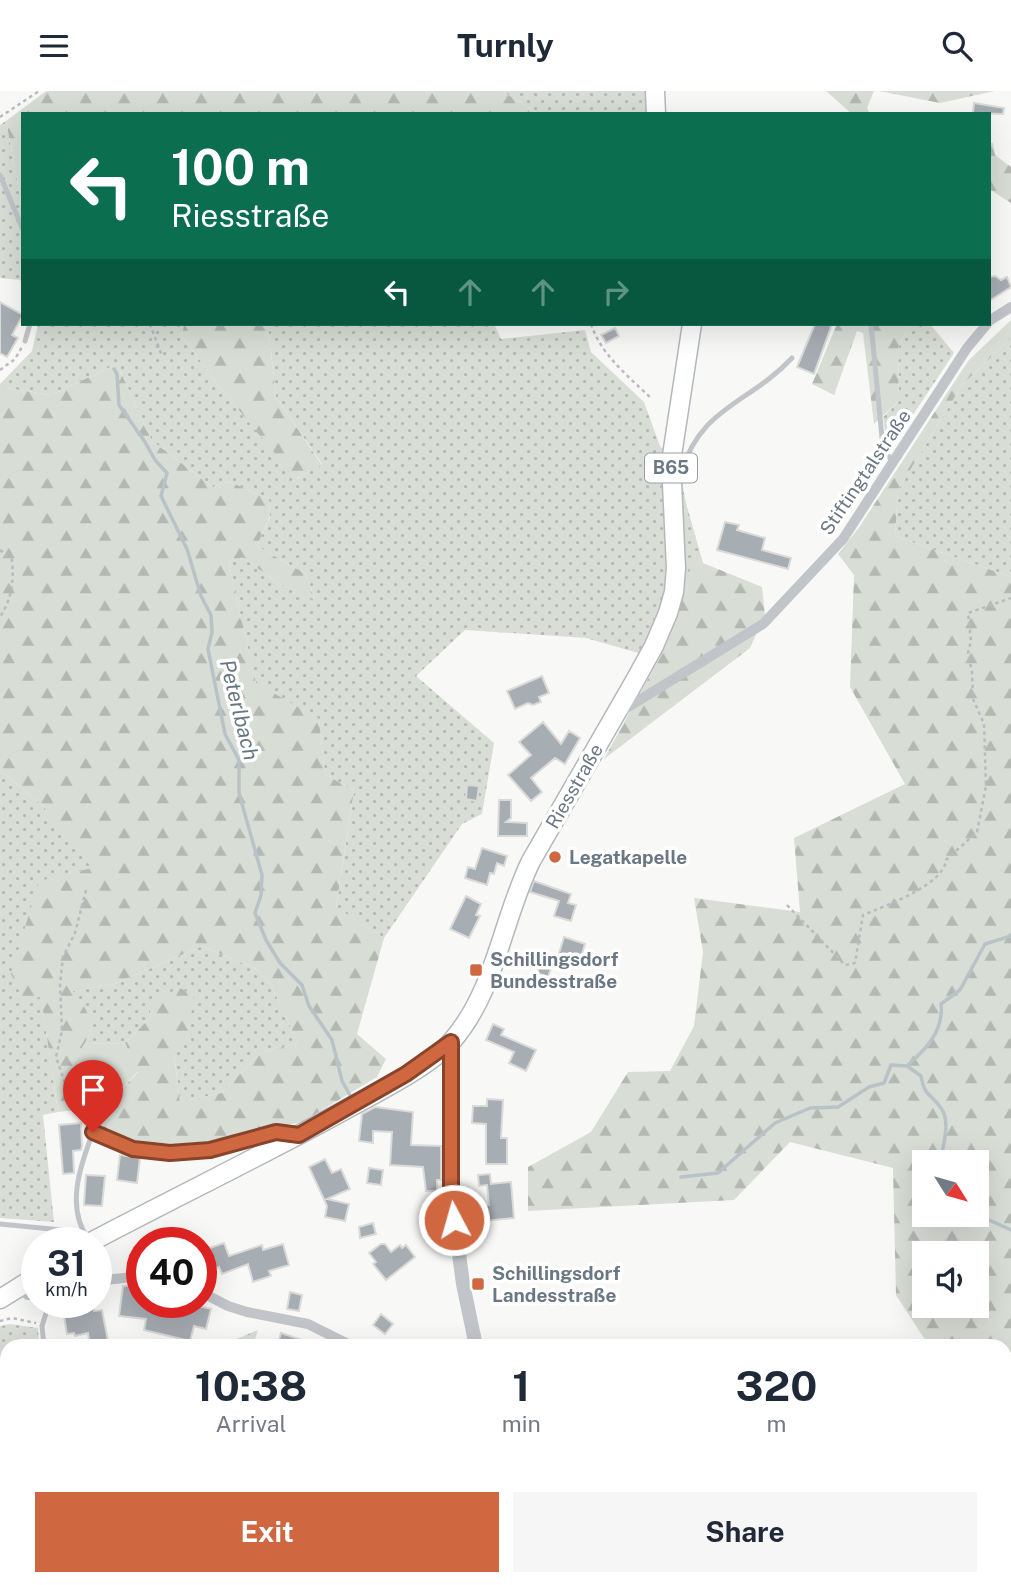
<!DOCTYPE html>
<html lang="en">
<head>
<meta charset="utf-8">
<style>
	body { margin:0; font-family:"Public Sans",sans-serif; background:#f6f6f7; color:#1f2937; height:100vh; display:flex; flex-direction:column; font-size:26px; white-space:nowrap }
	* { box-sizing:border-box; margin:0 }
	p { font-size:23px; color:#747a83 }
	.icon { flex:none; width:38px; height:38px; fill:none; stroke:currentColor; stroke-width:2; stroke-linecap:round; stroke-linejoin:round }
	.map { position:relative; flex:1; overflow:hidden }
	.side { position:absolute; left:0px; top:1248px; width:1012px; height:247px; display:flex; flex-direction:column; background:#fff; border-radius:21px 21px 0 0; box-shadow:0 7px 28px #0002 }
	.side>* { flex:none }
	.hud { position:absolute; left:21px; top:21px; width:970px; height:214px; border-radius:0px; box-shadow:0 7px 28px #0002; background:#0b6e4f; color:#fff; overflow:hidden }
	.needle { width:46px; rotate:127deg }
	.tools { position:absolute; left:912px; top:1059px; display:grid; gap:14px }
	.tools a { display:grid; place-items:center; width:77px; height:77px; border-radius:0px; background:#fff; box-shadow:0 7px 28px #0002; font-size:35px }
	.speed { position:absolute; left:21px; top:1136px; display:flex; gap:14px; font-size:35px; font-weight:700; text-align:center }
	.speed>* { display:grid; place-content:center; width:91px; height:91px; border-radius:50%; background:#fff; box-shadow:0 7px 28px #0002; line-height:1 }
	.speed small { font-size:18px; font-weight:400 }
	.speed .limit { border:10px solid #d22; background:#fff; color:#111 }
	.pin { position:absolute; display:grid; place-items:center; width:60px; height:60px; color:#fff; margin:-72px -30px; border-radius:50% 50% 50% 0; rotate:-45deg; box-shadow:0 0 7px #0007 }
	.pin .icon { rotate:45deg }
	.me { position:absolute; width:77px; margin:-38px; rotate:354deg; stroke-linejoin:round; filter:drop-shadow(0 0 5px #0008) }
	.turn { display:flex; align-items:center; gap:24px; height:147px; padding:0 35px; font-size:32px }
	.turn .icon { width:91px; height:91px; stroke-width:2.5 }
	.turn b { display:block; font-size:49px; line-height:60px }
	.lanes { display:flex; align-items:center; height:66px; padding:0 35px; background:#0003; justify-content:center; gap:35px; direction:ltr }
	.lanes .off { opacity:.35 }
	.eta { display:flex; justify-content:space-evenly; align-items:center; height:119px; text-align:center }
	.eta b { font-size:42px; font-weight:700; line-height:49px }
	.primary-button { display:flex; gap:14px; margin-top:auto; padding:14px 35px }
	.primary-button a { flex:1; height:80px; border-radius:0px; background:#cf6841; color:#fff; font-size:28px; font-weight:700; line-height:80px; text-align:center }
	.primary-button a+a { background:#f6f6f7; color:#1f2937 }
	header { display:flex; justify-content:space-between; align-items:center; height:91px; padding:0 35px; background:#fff; font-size:32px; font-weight:700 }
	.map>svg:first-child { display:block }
	.grass { fill:url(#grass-dots) }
	.forest { fill:url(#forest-firs); fill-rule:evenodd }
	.garden { fill:#d8ddd6 }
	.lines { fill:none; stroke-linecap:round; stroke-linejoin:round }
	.stream { stroke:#b9c2c7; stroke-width:3.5 }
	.building { fill:#a6adb3; stroke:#dadad9; stroke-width:2 }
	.secondary-casing { stroke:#b3b8bc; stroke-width:19 }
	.primary-casing { stroke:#b4b8bc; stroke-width:21 }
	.path { stroke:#b9bcbe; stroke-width:2.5; stroke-dasharray:3.5 3.5; stroke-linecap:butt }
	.service { stroke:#c1c4c8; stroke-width:5 }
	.minor { stroke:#c1c4c8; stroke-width:10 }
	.tertiary { stroke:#c1c4c8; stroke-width:14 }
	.secondary { stroke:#fff; stroke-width:16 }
	.primary { stroke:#fff; stroke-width:18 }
	.route-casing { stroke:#87442a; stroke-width:18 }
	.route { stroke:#cf6841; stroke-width:12 }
	.poi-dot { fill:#cf6841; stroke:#fff; stroke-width:2.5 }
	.labels { text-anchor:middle; stroke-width:7; stroke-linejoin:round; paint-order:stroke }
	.shield { fill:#fff; stroke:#97a0a9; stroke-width:2 }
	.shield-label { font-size:18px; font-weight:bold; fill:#6b7884 }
	.street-label { font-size:19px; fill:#6b7884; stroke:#fff }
	.poi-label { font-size:19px; font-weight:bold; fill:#6b7884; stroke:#fff; text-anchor:start }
	.water-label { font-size:21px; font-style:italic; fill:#67777f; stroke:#fff }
</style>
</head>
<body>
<header><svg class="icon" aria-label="menu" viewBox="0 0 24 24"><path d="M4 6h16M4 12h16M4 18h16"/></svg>Turnly<svg class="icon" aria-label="search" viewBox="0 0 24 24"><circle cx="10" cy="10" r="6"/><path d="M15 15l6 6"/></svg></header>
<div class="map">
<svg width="1011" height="1494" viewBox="0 0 1011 1494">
	<defs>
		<pattern id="grass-dots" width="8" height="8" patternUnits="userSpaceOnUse" patternTransform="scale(1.75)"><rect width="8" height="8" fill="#d8ddd6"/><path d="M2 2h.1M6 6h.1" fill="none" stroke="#b3b8b3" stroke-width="1.8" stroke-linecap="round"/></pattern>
		<pattern id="forest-firs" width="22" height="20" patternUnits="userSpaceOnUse" patternTransform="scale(1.75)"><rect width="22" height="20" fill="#d8ddd6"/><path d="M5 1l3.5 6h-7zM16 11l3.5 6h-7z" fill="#b3b8b3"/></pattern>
	</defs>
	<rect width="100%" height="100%" fill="#f8f9f7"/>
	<!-- grass -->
	<path class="grass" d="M502 0H662L664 23H539Z
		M6 30 23 121V193L20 189 0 187V34Z
		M38 233H184L182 245 218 294 297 388 322 373 276 306 268 233H496L495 235 501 248 585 239 591 261 644 311 660 355 679 375 686 412 703 472 693 471 659 568 586 547 465 539 416 585 494 652 482 723 462 733 384 847 336 817 354 700 325 683 319 628 256 593 229 473 242 466 278 492 315 508 306 483 257 455 270 426 269 408 228 390 213 396 152 350 117 273 51 304 0 296V293L32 260Z
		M910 233H930L954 262 893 354 887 355 883 326 899 310 898 257Z
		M1011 247V486L895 445 898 399 962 294Z
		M0 679 43 715 93 777 23 908 41 905 58 1021 43 1024 54 1131 0 1127Z
		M202 855 256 878 271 894 298 952 260 962 222 1002 180 1011 174 963 188 946 180 897 150 913 151 926 125 952 84 953 93 936 72 900 114 893Z
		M10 1233 38 1237 39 1255H7V1434L0 1442V1235Z
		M258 1239 253 1255H220Z
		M99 1488H328L325 1494H99Z"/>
	<!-- forest -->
	<path class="forest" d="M46 0H502L539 23H23V121L6 30Z
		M826 0H874L867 17 870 23H852Z
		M879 0H995L940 12Z
		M989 52H993L995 64 1011 76V112L989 98Z
		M1011 229V247L962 294 898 399 895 445 1011 486V1373L1005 1371 1004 1255H929L896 1204 893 1077 790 1051 734 1109 528 1120V1076L591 1041 628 981 670 980 694 935 703 861 694 807 800 821 794 747 905 693 850 596 854 484 838 463 860 435 968 270ZM924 1071H976V1124H924ZM924 1162H976V1214H924Z
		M184 233H268L276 306 322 374 296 388 218 294 182 245Z
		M837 233H910L898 257 899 310 874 333 863 242 857 240 834 304 812 293Z
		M117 273 152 350 213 396 228 390 269 408 270 425 257 455 306 483 315 509 278 492 242 466 229 473 256 592 319 628 325 683 354 700 336 816 384 847 357 943 386 968 377 986 302 1031 209 1050 170 1054 127 1050 103 1036 88 1017 116 1004 138 981 125 952 151 926 149 913 180 897 194 904 188 946 174 964 180 1011 222 1002 260 962 298 952 271 894 256 878 202 855 114 893 73 900 86 919 93 936 74 973 75 1019 58 1021 41 906 23 908 11 883 39 790 92 777 43 715 0 679V296L51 304Z
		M693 470 703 472 762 496 765 524 750 557 604 668 659 568Z
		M7 1434V1488H99V1494H0V1442Z"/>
	<!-- garden -->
	<path class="garden" d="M125 952 138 980C119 1002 105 1015 75 1019L74 973 84 953Z
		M745 1488H872L871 1494H753Z"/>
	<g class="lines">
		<!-- stream -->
		<path class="stream" d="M114 278 117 283 119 314 145 351 155 369 167 382 161 405 187 458 201 505 211 524 212 541 208 558 225 643 239 669V702L262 784 261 804 255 822 266 849 280 872 302 894 309 915 332 949 342 990 351 1006
			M907 975C926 958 944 940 941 913L960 899 985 853 1011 845
			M681 1086 718 1082 775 1032 810 1017 838 1016 869 996 884 992 891 974 907 975 921 985C925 1007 930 1001 941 1017 951 1030 943 1056 940 1071
			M976 1123 1011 1139"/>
	</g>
	<!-- building -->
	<path class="building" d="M974 12 1004 17 1003 23 973 22Z
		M995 185 1001 189 1007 186 1011 196 989 210V186Z
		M0 211 23 224 12 244 18 247 7 266 0 262Z
		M815 233H832L814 283 797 276Z
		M615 237 619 245 606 252 601 244Z
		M725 431 739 434 737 439 765 447 762 459 791 467 788 478 717 459Z
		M542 585 549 602 539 606 541 611 533 614 528 612 515 618 507 600Z
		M543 631 561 653 569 640 580 647 565 673 555 667 531 687 542 701 531 710 508 684 531 664 519 651Z
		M467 694 479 695 477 710 466 708Z
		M499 709H511V727L506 731 527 732V745H498Z
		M482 757 507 765 504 775 497 772 494 783 490 782 487 794 465 787 468 776 475 778Z
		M534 790 571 803 568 812 576 814 571 830 554 825 559 810 530 801Z
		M466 805 481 813 476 824 480 825 469 847 450 838Z
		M564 846 585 853 578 876 557 869Z
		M543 865 554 868 548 886 537 882Z
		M493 933 504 938 501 944 536 959 526 980 509 972 514 961 486 949Z
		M487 1008 503 1009 501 1047H507V1073H486V1033L472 1032 473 1015H487Z
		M375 1016 413 1021 411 1054 441 1055V1089H437V1100H426L423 1076 390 1074 392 1041 373 1040V1052L359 1050 362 1023Z
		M81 1032 82 1055 81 1059 73 1060 74 1082 63 1083 59 1034Z
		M120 1064 140 1067 137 1092 117 1089Z
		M325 1068 332 1082 341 1078 350 1098 327 1108 349 1113 345 1130 325 1126 327 1115 309 1076Z
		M369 1077 383 1079 381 1094 367 1092Z
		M490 1083 491 1093 511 1091 514 1127 483 1130 482 1115 489 1114 487 1094 479 1095 478 1084Z
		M86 1084 105 1085 102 1115 84 1114Z
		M373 1132 376 1143 360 1147 359 1136Z
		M481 1132 482 1143H472L471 1133Z
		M224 1152 229 1165 262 1154 263 1159 283 1153 289 1174 269 1180 271 1185 253 1191 248 1173 222 1183 219 1176 206 1181 201 1160Z
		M381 1153H385L391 1161 400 1154 402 1157 406 1154 415 1166 386 1189 373 1173 376 1171 369 1162Z
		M140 1193 142 1211H183L211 1218 206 1238 194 1235 190 1250 144 1239 146 1228 119 1225 123 1195Z
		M290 1201 302 1204 299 1220 287 1218Z
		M93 1211 94 1220 102 1219 109 1255H90L88 1242 75 1245 74 1242 67 1243 64 1225 74 1223 72 1215Z
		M381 1223 393 1233 385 1243 373 1234Z
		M281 1242 314 1253 313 1255H277Z"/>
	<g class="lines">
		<!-- secondary casing -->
		<g class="secondary-casing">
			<path id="secondary" d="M711 1488 720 1494"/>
		</g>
		<!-- primary casing -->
		<g class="primary-casing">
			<path id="primary" d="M655 0 656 23
				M89 1152C174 1107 261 1065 345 1019 376 1002 430 975 452 950 496 899 502 829 531 770L633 593 654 555 668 522 674 501 676 477 671 371 692 233
				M0 1208 37 1185"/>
		</g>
		<!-- path -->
		<path class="path" d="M0 26 39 0
			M150 233 162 265
			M591 233C601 264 629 286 652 308
			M0 279 15 268 22 256
			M0 459 12 469C14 491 12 507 0 526
			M86 799 75 842 63 866 60 893 62 940 56 966 68 1001 90 1036
			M787 814 845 874 855 872 863 824C885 815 944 794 946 769L977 741 986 695 984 633 973 608 972 581 968 562 971 550 968 522 1011 507
			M0 1230 12 1227 36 1232
			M1004 1350 1011 1348
			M888 1488 889 1494"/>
		<!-- service -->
		<path class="service" d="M0 84 23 139
			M871 233 883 357 893 371
			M25 250 30 233
			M673 383 681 382C701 315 749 313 792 267
			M0 1133 82 1141
			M89 1149C65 1117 80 1075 93 1041 134 1064 181 1066 226 1054 246 1049 268 1040 289 1043
			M44 1255 42 1235 47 1219 46 1211"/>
		<!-- minor -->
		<path class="minor" d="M989 230 1011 216
			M620 621 763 533 843 448 967 257 987 233
			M96 1190 142 1185
			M19 1197 28 1204H37
			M201 1201 228 1215 247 1221 308 1233 352 1255"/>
		<!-- tertiary -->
		<path class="tertiary" d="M451 951V1103L463 1193 476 1255"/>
		<!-- secondary -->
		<use href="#secondary" class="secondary"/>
		<!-- primary -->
		<use href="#primary" class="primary"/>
	</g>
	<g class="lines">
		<!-- route casing -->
		<g class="route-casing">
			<path id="route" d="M93 1041 133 1058 170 1062 210 1059 276 1041 299 1044 406 983 451 951V1103L454 1129"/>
		</g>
		<!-- route -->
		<use href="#route" class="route"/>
	</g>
	<!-- markers -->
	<g class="poi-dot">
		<circle cx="555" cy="766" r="7"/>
		<rect x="469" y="872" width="14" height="14" rx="3.5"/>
		<rect x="471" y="1186" width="14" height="14" rx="3.5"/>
	</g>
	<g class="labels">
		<!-- shield labels -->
		<rect class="shield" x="645" y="362.5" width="52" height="29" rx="5"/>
		<g class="shield-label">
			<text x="671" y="383">B65</text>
		</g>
		<!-- street labels -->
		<g class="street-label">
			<text transform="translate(865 381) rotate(-56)" y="7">Stiftingtalstraße</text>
			<text transform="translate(574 695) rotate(-60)" y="7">Riesstraße</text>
		</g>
		<!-- poi labels -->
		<g class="poi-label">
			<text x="569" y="773">Legatkapelle</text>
			<text x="490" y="875">Schillingsdorf<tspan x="490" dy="22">Bundesstraße</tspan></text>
			<text x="492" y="1189">Schillingsdorf<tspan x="492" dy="22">Landesstraße</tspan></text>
		</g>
		<!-- water labels -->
		<g class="water-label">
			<text transform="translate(239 619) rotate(76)" y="7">Peterlbach</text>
		</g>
	</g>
</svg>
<div class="tools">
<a><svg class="needle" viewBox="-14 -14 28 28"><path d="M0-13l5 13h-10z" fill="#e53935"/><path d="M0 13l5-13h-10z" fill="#747a83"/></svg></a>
<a><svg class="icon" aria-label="sound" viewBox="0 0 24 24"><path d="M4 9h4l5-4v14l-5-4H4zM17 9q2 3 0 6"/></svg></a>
</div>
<div class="speed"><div>31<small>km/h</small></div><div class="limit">40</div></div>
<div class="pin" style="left:93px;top:1041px;background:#d93025"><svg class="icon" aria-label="arrive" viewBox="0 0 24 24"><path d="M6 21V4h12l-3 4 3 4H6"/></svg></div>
<svg class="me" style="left:454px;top:1129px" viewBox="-20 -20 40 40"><circle r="17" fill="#cf6841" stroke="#fff" stroke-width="3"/><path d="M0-11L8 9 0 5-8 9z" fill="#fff"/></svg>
<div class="hud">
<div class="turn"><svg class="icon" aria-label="left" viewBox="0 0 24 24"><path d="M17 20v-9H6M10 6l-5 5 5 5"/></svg><div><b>100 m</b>Riesstraße</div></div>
<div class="lanes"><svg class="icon" aria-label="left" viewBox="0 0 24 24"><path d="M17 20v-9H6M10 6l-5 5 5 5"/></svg><svg class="icon off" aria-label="ahead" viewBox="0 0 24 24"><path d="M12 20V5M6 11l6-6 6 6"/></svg><svg class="icon off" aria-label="ahead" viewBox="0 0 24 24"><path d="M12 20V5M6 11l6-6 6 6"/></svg><svg class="icon off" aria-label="right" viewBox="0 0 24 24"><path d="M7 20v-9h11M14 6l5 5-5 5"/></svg></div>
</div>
<section class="side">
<div class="eta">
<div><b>10:38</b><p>Arrival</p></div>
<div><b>1</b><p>min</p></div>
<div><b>320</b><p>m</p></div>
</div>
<div class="primary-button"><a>Exit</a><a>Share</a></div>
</section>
</div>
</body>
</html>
